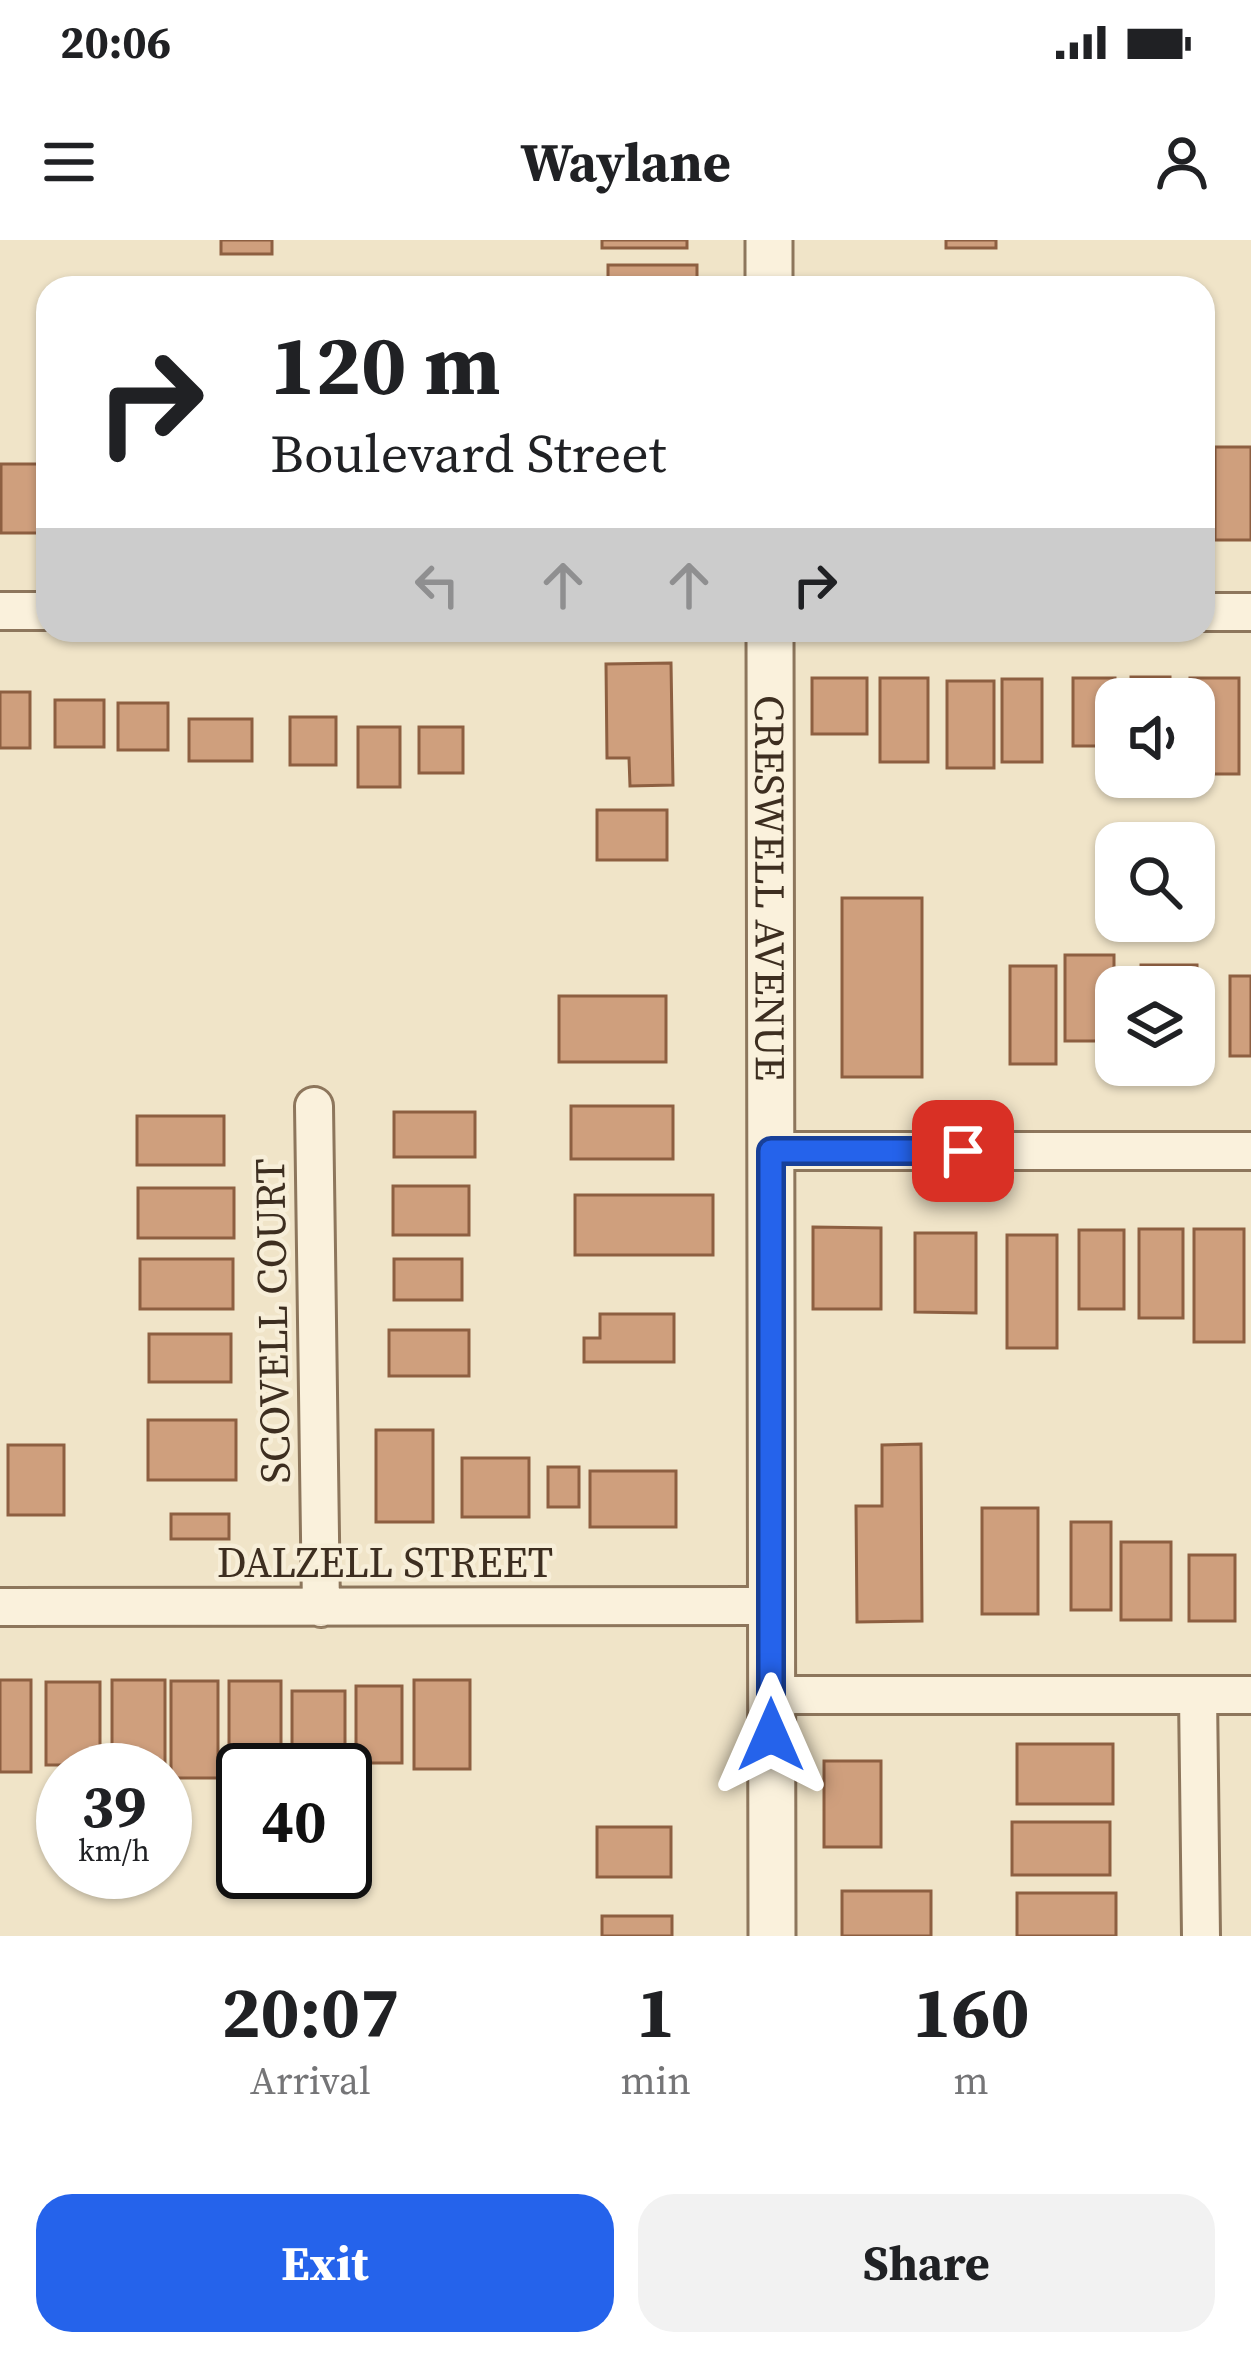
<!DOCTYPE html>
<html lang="en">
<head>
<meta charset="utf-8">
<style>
	body { margin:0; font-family:"Source Serif 4",serif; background:#f2f2f2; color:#202124; height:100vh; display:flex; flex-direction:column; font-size:45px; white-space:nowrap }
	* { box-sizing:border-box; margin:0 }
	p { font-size:39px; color:#757577 }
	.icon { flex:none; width:66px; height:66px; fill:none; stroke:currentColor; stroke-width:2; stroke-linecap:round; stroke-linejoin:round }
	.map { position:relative; height:1696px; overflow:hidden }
	.side { display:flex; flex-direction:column; background:#fff; flex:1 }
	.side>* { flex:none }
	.top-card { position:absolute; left:36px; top:36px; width:1179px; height:366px; border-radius:36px; box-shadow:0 3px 9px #0004; background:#fff; color:#202124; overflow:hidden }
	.fabs { position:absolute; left:1095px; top:438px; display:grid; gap:24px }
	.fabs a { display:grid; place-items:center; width:120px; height:120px; border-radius:24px; background:#fff; box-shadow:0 3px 9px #0004; font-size:60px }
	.speed { position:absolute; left:36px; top:1503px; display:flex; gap:24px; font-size:60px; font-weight:700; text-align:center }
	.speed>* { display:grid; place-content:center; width:156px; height:156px; border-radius:50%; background:#fff; box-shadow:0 3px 9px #0004; line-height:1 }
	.speed small { font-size:30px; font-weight:400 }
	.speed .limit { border:6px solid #111; border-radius:18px; background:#fff; color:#111 }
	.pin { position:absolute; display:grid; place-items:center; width:102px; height:102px; color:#fff; margin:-51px; border-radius:24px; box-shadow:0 6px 18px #0006 }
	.me { position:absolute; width:132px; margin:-66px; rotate:0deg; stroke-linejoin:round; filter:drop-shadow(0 0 9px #0008) }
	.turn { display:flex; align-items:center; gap:42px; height:252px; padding:0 36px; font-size:54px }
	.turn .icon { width:156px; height:156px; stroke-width:2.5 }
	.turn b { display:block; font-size:84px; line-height:102px }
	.lanes { display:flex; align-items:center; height:114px; padding:0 36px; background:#0003; justify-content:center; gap:60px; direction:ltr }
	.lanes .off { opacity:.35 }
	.eta { display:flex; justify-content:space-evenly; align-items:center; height:204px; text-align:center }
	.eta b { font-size:72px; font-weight:700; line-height:84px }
	.button { display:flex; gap:24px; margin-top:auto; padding:24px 36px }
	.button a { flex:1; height:138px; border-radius:36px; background:#2563eb; color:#fff; font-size:48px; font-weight:700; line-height:138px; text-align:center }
	.button a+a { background:#f2f2f2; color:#202124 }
	.status { display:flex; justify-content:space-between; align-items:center; height:84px; padding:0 60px; background:#fff; direction:ltr }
	.status svg { height:33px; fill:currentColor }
	header { display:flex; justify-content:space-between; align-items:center; height:156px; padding:0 36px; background:#fff; font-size:54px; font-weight:700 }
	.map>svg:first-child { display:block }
	.building { fill:#cf9f7d; stroke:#8d5f41; stroke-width:3 }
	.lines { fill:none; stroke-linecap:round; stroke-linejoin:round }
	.minor-casing { stroke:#8d765c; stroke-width:42 }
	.tertiary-casing { stroke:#8d765c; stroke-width:51 }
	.minor { stroke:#faf1dc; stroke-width:36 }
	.tertiary { stroke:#faf1dc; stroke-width:45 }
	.route-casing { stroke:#184099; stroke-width:30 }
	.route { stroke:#2563eb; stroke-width:21 }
	.labels { text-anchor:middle; stroke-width:9; stroke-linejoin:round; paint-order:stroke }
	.street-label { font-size:42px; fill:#3d2e20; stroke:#f7eed8 }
</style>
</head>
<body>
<div class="status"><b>20:06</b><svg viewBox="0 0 49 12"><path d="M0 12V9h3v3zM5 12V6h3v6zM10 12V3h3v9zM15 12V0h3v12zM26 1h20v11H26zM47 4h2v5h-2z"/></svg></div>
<header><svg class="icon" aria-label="menu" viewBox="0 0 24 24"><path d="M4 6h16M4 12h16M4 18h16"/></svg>Waylane<svg class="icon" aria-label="person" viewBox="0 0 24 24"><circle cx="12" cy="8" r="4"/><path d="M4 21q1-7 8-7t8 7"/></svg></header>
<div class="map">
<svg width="1251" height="1696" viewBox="0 0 1251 1696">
	<rect width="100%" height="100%" fill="#f0e4c8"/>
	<!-- building -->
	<path class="building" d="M221 0H272V14H221Z
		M602 0H687V8H602Z
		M946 0H996V8H946Z
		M608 25H697V48H608Z
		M1215 207H1251V300H1215Z
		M1 224H43V293H1Z
		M671 423 673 545 630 546 629 518H607L606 424Z
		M1131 437H1170V459H1131Z
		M812 438H867V494H812Z
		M880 438H928V522H880Z
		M1073 438H1115V506H1073Z
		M1190 438H1239V534H1194Z
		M1002 439H1042V522H1002Z
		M947 441H994V528H947Z
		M0 452H30V508H0Z
		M55 460H104V507H55Z
		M118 463H168V510H118Z
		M290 477H336V525H290Z
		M189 479H252V521H189Z
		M358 487H400V547H358Z
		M419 487H463V533H419Z
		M597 570H667V620H597Z
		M842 658H922V837H842Z
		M1065 715H1114V801H1065Z
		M1141 725H1197V822H1194V747H1141Z
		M1010 726H1056V824H1010Z
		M1230 736H1251V816H1230Z
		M559 756H666V822H559Z
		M571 866H673V919H571Z
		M394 872H475V917H394Z
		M137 876H224V925H137Z
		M393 946H469V995H393Z
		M138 948H234V998H138Z
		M575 955H713V1015H575Z
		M813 987 881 988V1069H813Z
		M1139 989H1183V1078H1139Z
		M1194 989H1244V1102H1194Z
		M1079 990H1124V1069H1079Z
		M915 993H976V1073L915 1072Z
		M1007 995H1057V1108H1007Z
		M140 1019H233V1069H140Z
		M394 1019H462V1060H394Z
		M600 1074H674V1122H584V1098H600Z
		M389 1090H469V1136H389Z
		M149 1094H231V1142H149Z
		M148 1180H236V1240H148Z
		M376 1190H433V1282H376Z
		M921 1204 922 1381 857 1382 856 1266H882V1205Z
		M8 1205H64V1275H8Z
		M462 1218H529V1277H462Z
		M548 1227H579V1267H548Z
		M590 1231H676V1287H590Z
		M982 1268H1038V1374H982Z
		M171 1274H229V1299H171Z
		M1071 1282H1111V1370H1071Z
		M1121 1302H1171V1380H1121Z
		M1189 1315H1235V1381H1189Z
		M0 1440H31V1532H0Z
		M112 1440H165V1530H112Z
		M414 1440H470V1529H414Z
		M171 1441H218V1538H171Z
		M229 1441H281V1530L229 1532Z
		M46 1442H100V1525H46Z
		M356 1446H402V1523H356Z
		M292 1451H345V1530H292Z
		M1017 1504H1113V1564H1017Z
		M824 1521H881V1607H824Z
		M1012 1582H1110V1635H1012Z
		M597 1587H671V1637H597Z
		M842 1651H931V1696H842Z
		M1017 1653H1116V1696H1017Z
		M602 1676H672V1696H602Z"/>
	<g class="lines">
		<!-- minor casing -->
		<g class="minor-casing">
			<path id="minor" d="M0 371H48
				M1203 372H1251
				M314 866 321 1368
				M771 911H1251
				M0 1367 771 1366
				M771 1455H1251
				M1198 1455 1201 1696"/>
		</g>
		<!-- tertiary casing -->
		<g class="tertiary-casing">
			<g id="tertiary">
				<path d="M769 0V48"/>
				<path id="s1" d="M770 390 772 1696"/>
			</g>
		</g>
		<!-- minor -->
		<use href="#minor" class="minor"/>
		<!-- tertiary -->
		<use href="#tertiary" class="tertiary"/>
	</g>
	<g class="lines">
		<!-- route casing -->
		<g class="route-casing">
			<path id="route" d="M771 1495V911H963"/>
		</g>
		<!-- route -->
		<use href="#route" class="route"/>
	</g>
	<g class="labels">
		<!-- street labels -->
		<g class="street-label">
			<text dy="15" stroke="none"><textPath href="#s1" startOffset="258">CRESWELL AVENUE</textPath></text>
			<text transform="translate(272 1081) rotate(-91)" y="15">SCOVELL COURT</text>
			<text x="385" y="1337">DALZELL STREET</text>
		</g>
	</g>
</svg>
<div class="fabs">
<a><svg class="icon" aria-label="sound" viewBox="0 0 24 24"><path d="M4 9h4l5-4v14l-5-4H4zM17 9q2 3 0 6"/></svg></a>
<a><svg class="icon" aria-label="search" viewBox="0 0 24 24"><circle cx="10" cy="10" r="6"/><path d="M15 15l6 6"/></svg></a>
<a><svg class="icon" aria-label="layers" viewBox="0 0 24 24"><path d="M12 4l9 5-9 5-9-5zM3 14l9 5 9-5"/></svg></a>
</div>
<div class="speed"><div>39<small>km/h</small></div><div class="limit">40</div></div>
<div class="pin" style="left:963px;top:911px;background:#d93025"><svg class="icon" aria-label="arrive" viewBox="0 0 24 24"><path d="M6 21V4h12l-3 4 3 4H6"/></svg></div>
<svg class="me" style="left:771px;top:1495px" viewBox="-20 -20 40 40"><path d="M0-17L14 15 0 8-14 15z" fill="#2563eb" stroke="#fff" stroke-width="4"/></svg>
<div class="top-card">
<div class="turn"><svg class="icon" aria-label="right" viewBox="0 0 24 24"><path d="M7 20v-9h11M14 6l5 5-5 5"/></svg><div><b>120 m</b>Boulevard Street</div></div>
<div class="lanes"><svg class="icon off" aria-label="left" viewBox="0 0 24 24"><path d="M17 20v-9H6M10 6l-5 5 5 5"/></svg><svg class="icon off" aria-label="ahead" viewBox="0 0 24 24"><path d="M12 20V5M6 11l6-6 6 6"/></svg><svg class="icon off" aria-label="ahead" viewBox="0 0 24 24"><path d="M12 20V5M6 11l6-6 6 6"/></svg><svg class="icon" aria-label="right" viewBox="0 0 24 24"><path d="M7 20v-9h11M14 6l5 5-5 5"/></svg></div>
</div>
</div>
<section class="side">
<div class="eta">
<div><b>20:07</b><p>Arrival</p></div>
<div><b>1</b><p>min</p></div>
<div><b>160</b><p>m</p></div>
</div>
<div class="button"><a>Exit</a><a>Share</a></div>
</section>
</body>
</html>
